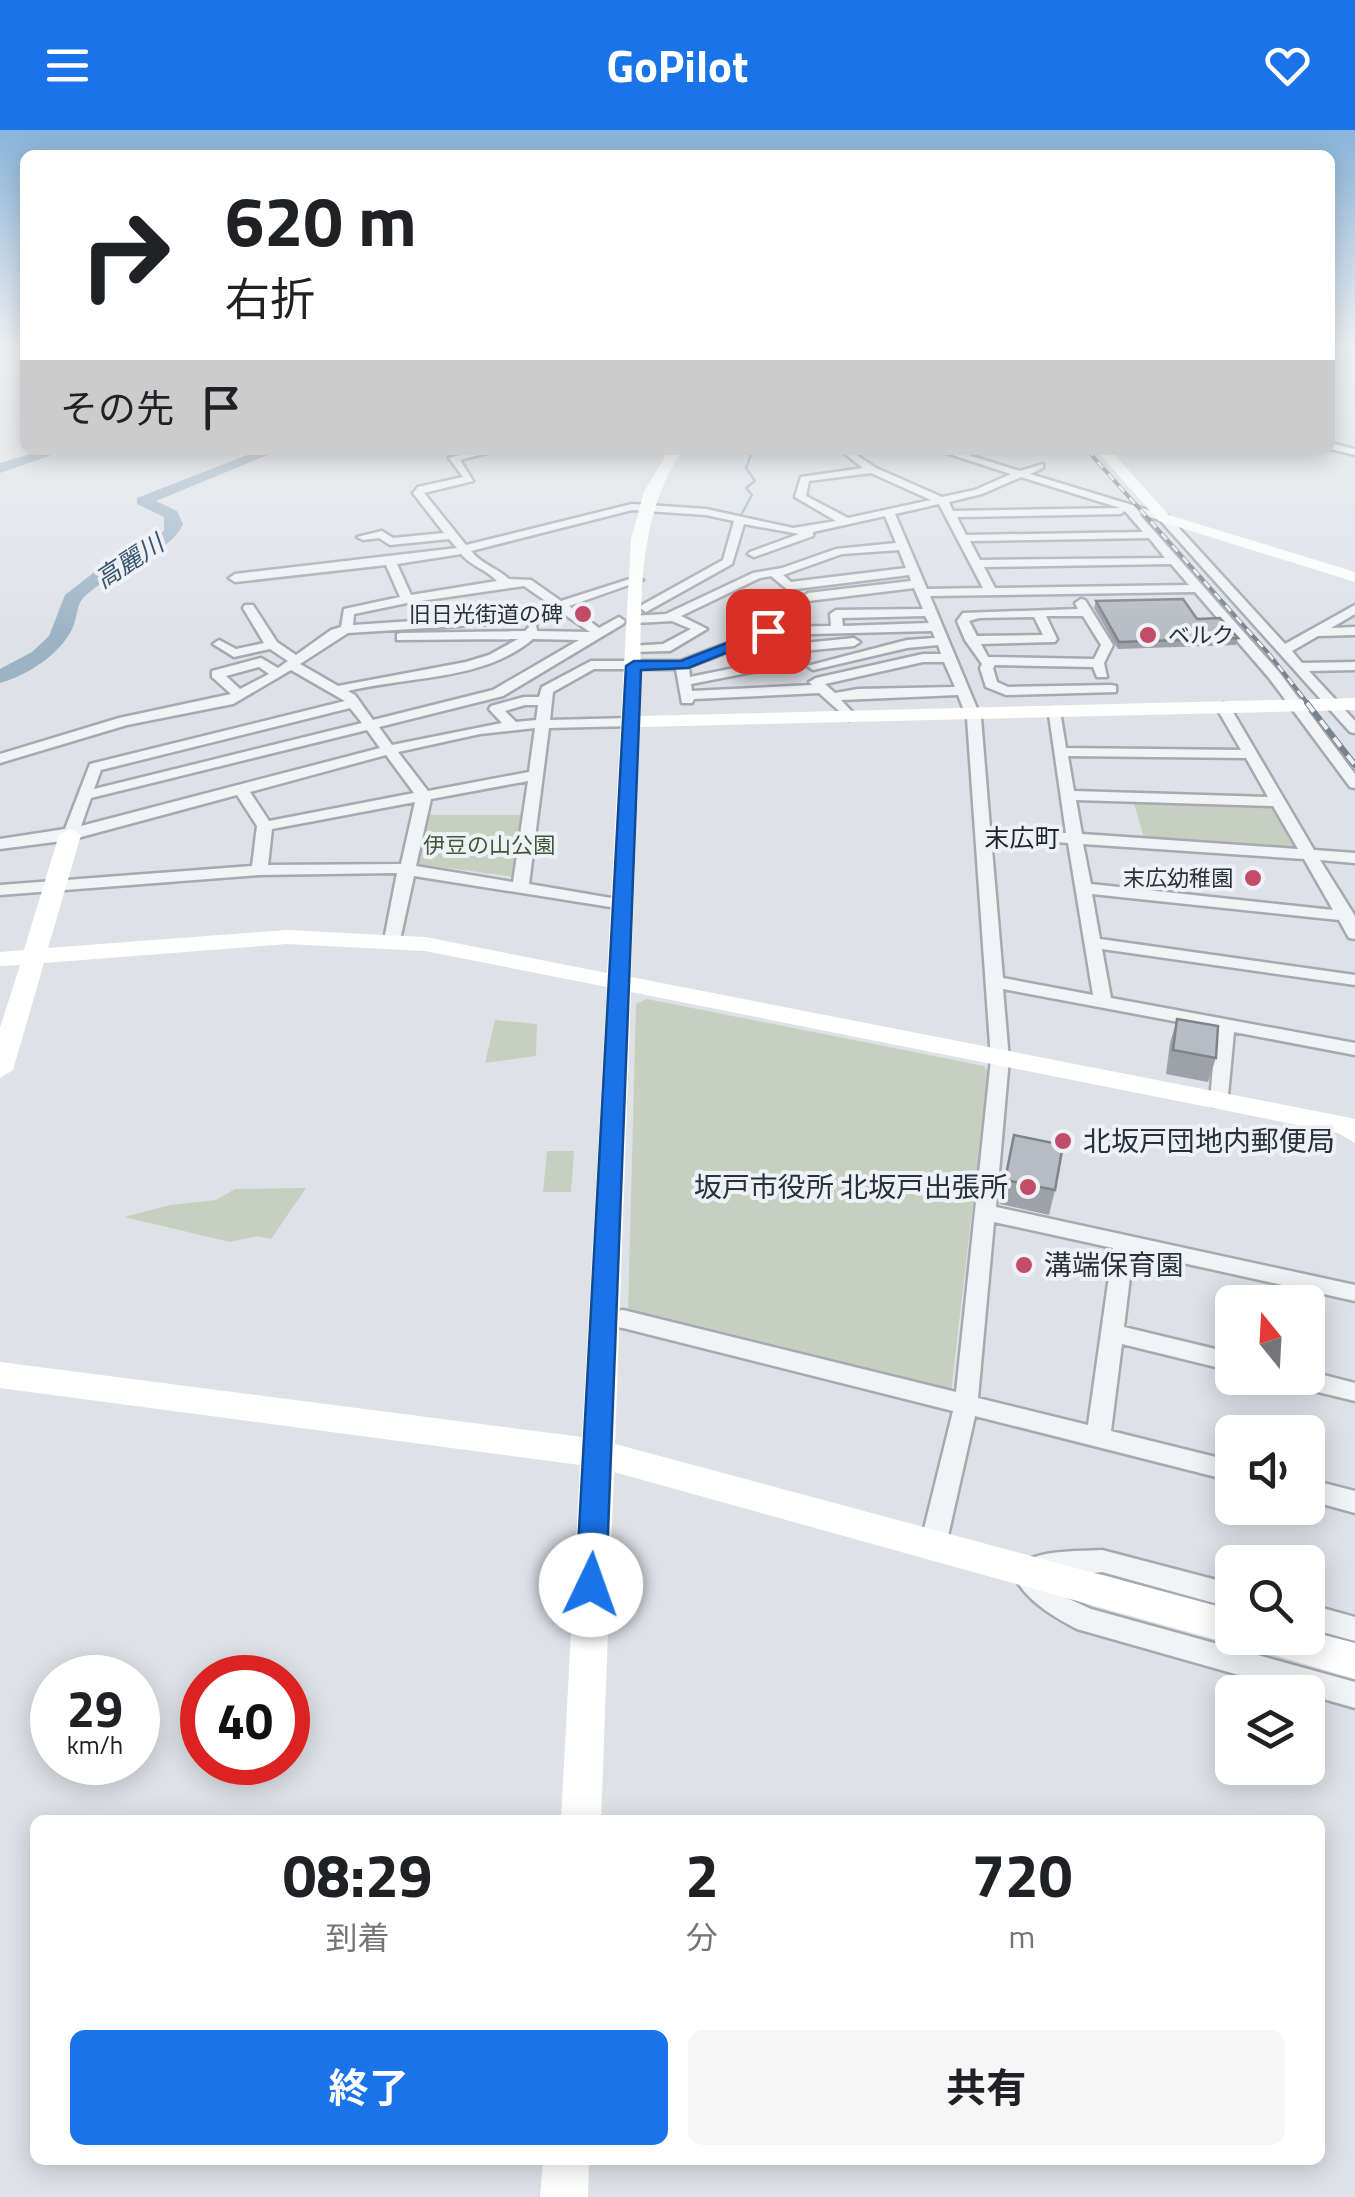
<!DOCTYPE html>
<html lang="ja">
<head>
<meta charset="utf-8">
<style>
	body { margin:0; font-family:"Titillium Web","Noto Sans JP",sans-serif; background:#f6f6f6; color:#202124; height:100vh; display:flex; flex-direction:column; font-size:38px; white-space:nowrap }
	* { box-sizing:border-box; margin:0 }
	p { font-size:32px; color:#757577 }
	.icon { flex:none; width:55px; height:55px; fill:none; stroke:currentColor; stroke-width:2; stroke-linecap:round; stroke-linejoin:round }
	.map { position:relative; flex:1; overflow:hidden }
	.drawer { position:absolute; left:30px; top:1685px; width:1295px; height:350px; display:flex; flex-direction:column; background:#fff; border-radius:15px; box-shadow:0 5px 25px #0003 }
	.drawer>* { flex:none }
	.banner { position:absolute; left:20px; top:20px; width:1315px; height:305px; border-radius:15px; box-shadow:0 5px 25px #0003; background:#fff; color:#202124; overflow:hidden }
	.needle { width:65px; rotate:342deg }
	.buttons { position:absolute; left:1215px; top:1155px; display:grid; gap:20px }
	.buttons a { display:grid; place-items:center; width:110px; height:110px; border-radius:15px; background:#fff; box-shadow:0 5px 25px #0003; font-size:50px }
	.speed { position:absolute; left:30px; top:1525px; display:flex; gap:20px; font-size:50px; font-weight:700; text-align:center }
	.speed>* { display:grid; place-content:center; width:130px; height:130px; border-radius:50%; background:#fff; box-shadow:0 5px 25px #0003; line-height:1 }
	.speed small { font-size:25px; font-weight:400 }
	.speed .limit { border:15px solid #d22; background:#fff; color:#111 }
	.pin { position:absolute; display:grid; place-items:center; width:85px; height:85px; color:#fff; margin:-42px; border-radius:20px; box-shadow:0 5px 15px #0006 }
	.me { position:absolute; width:110px; margin:-55px; rotate:3deg; stroke-linejoin:round; filter:drop-shadow(0 0 8px #0008) }
	.turn { display:flex; align-items:center; gap:35px; height:210px; padding:0 40px; font-size:45px }
	.turn .icon { width:130px; height:130px; stroke-width:2.5 }
	.turn b { display:block; font-size:70px; line-height:85px }
	.then { display:flex; align-items:center; height:95px; padding:0 40px; background:#0003; gap:20px; font-size:38px }
	.eta { display:flex; justify-content:space-evenly; align-items:center; height:170px; text-align:center }
	.eta b { font-size:60px; font-weight:700; line-height:70px }
	.action { display:flex; gap:20px; margin-top:auto; padding:20px 40px }
	.action a { flex:1; height:115px; border-radius:15px; background:#1a73e8; color:#fff; font-size:40px; font-weight:700; line-height:115px; text-align:center }
	.action a+a { background:#f6f6f6; color:#202124 }
	header { display:flex; justify-content:space-between; align-items:center; height:130px; padding:0 40px; background:#1a73e8; color:#fff; font-size:45px; font-weight:700 }
	.map>svg:first-child { display:block }
	.green { fill:#c6d0c0 }
	.lines { fill:none; stroke-linecap:round; stroke-linejoin:round }
	.stream { stroke:#9cb3c4; stroke-width:2.5 }
	.river { fill:#9cb3c4; fill-rule:evenodd }
	.street-casing { stroke:#a4aab0; stroke-width:5 }
	.highway-casing { stroke:#87919c; stroke-width:4 }
	.street { fill:#f1f3f5; fill-rule:evenodd }
	.secondary { fill:#fff; fill-rule:evenodd }
	.highway { fill:#fff; fill-rule:evenodd }
	.rail-far1-casing { stroke:#79838f; stroke-width:4 }
	.rail-casing { stroke:#79838f; stroke-width:6 }
	.rail-far1 { stroke:#eef1f5; stroke-width:2.5; stroke-dasharray:8; stroke-linecap:butt }
	.rail { stroke:#eef1f5; stroke-width:4; stroke-dasharray:11; stroke-linecap:butt }
	.wall { fill:#9da2a8 }
	.building { fill:#b6bcc3; stroke:#7f8488; stroke-width:2.5 }
	.route { fill:#1a73e8; stroke:#114b97; stroke-width:2.5 }
	.poi-dot { fill:#c34c69; stroke:#eef1f5; stroke-width:4 }
	.labels { text-anchor:middle; stroke-width:8; stroke-linejoin:round; paint-order:stroke }
	.far-poi-label { font-size:22px; fill:#29323c; stroke:#eef1f5; text-anchor:end }
	.far-park-label { font-size:22px; fill:#405737; stroke:#eef1f5 }
	.far-water-label { font-size:25px; font-style:italic; fill:#36546d; stroke:#eef1f5 }
	.far-neighbourhood-label { font-size:25px; fill:#1b232d; stroke:#eef1f5 }
	.poi-label { font-size:28px; fill:#29323c; stroke:#eef1f5; text-anchor:start }
</style>
</head>
<body>
<header><svg class="icon" aria-label="menu" viewBox="0 0 24 24"><path d="M4 6h16M4 12h16M4 18h16"/></svg>GoPilot<svg class="icon" aria-label="heart" viewBox="0 0 24 24"><path d="M12 20l-8-8c-3-5 5-10 8-4 3-6 11-1 8 4z"/></svg></header>
<div class="map">
<svg width="1355" height="2067" viewBox="0 0 1355 2067">
	<rect width="100%" height="100%" fill="#dee2e7"/>
	<!-- green -->
	<path class="green" d="M1133 670 1272 674 1303 720 1145 711Z
		M428 685H524L515 747 416 734Z
		M647 869 984 936 988 942 951 1263 628 1182 636 874Z
		M495 890 537 894 536 926 485 933Z
		M547 1021H574L571 1062H543Z
		M306 1058 271 1109 257 1106 230 1112 124 1087 170 1075 216 1070 235 1059Z"/>
	<g class="lines">
		<!-- stream -->
		<path class="stream" d="M741 385 752 365 746 358 755 351 746 338 753 320"/>
		<!-- river -->
		<path class="river" d="M43 320H66L0 343V333Z
			M260 320H280L156 371 177 381 183 394C171 424 108 442 83 468 77 475 77 487 73 497 61 524 28 545 0 553V539L32 522 49 506 65 465 97 440 164 401V387L137 374V368Z"/>
		<!-- street casing -->
		<g class="street-casing">
			<path id="street" d="M1330 313 1355 319V325L1330 319Z
				M479 320H498L460 330 473 351 424 363 466 415 632 374 706 379 793 398 836 391 795 367 801 347 863 338 840 320H849L876 338 942 367 975 360 1011 344 937 320H952L1020 341 1043 334V338L1030 344 1168 386 1285 514 1355 475V484L1331 498 1355 497V505L1318 506 1292 521 1302 533 1355 532V540L1309 541 1355 591V603L1350 602 1160 390 1139 384 1279 542 1355 644V658L1350 657 1269 548 1195 462 930 466 981 588 990 698 1066 703 1048 578 1060 581 1066 618 1241 620 1216 577 1223 573 1230 577 1314 720 1355 723V733L1320 730 1355 786V809L1349 808 1339 790 1092 764 1100 809 1355 845V855L1102 819 1111 868 1355 913V925L1234 902 1227 976H1213L1210 972 1216 899 1003 859 1009 929 996 1077 1355 1155V1171L1133 1122 1124 1197 1232 1223V1241L1122 1214 1111 1301 1232 1331V1351L975 1286 946 1415 942 1423 933 1426 924 1423 920 1415 953 1281 623 1198 596 1195 593 1189 596 1183 623 1180 956 1262 991 929 967 588 958 565 841 570 856 586 849 590 819 563 694 569 692 573H682L676 539H594L553 562 550 590 631 588 638 592 631 596 549 598 529 754 629 771 631 774 623 779 414 746 400 810 392 815 384 810 397 743 259 745 0 765V755L252 736 257 696 237 665 70 710 0 719V709L65 699 90 634 345 571 291 540 233 574 127 595 0 633V624L119 588 231 564 212 547V541L261 528 278 538 288 531 270 519 234 527 213 514 219 510 236 519 264 513 243 478 245 475H253L277 512 296 525 331 500 341 497 344 479 400 467 386 435 235 452 229 448 235 444 457 418 449 409 390 415 379 408 363 410 357 407 382 401 393 408 444 403 413 363 418 357 463 347 449 328ZM871 343 931 370 848 388 806 366 809 351ZM1021 347 1120 378 953 381 949 372 982 364ZM939 374 983 458 927 459 895 384ZM632 380 706 385 734 391 723 430 642 475 640 478 646 482 732 434 744 394 799 404 750 422 748 424 754 427 813 406V402L885 386 896 413 836 419 782 438 753 443 666 484 632 486 630 489 636 493 672 491 691 499 663 514 630 516V522L670 521 707 499 681 486 760 448 771 446 788 460 909 445 911 451 808 463 802 467 808 471 914 458 923 479 836 480 830 484 831 496 769 497 680 531H591L542 557 539 567H524L491 576 489 579 502 593 392 615 379 597 503 566 623 494 625 491 619 487 599 498 569 476 643 450 633 448 561 471 531 450 509 449C497 438 481 434 471 421ZM1125 381 1143 402 966 405 957 387 1120 384ZM1149 408 1165 428 980 430 970 411ZM899 420 906 438 791 452 783 445 842 424ZM461 424C472 437 486 439 497 451L411 465 397 434ZM1171 434 1189 455 995 458 984 437ZM524 456 550 474 519 484 353 495 354 484 407 473ZM558 480 590 502 537 501 536 495 532 494 525 501 401 503 397 504V510L518 509 489 525 466 532 338 556 300 534 348 503 520 492ZM925 486 929 493 843 496 842 488ZM932 501 935 508 907 510 807 536 813 540 907 518 938 515 941 524H923L816 548 809 552 812 555 692 561 691 554 808 531 809 528 803 521 854 516 860 512 854 508 794 514 788 518 794 526 690 547 689 537 771 505ZM533 509 579 510 493 560 373 590 355 565 348 561C409 546 483 551 533 509ZM923 532H944L955 557 858 559 835 563 825 554ZM259 537 269 544 240 559 226 546ZM525 575H538L536 590 516 592 505 581ZM350 578 362 593 94 659 101 640ZM535 598 529 642 428 661 398 622 480 604ZM367 600 380 618 81 696 91 668ZM386 625 414 663 269 691 250 662ZM1068 626 1246 628 1268 667 1074 661ZM528 651 513 752 416 736 431 669ZM1076 670 1273 676 1298 719 1082 704ZM415 672 401 734 268 735 272 699ZM991 707 1068 713 1093 865 1003 848ZM1083 714 1304 729 1333 780 1091 754ZM994 1092 1113 1118 1088 1295 978 1268Z
				M1081 469 1085 470 1113 515 1104 533 1107 547H1097L1093 537 995 535 993 538 997 552 1008 557 1111 555 1116 556V562L1006 565 986 557 980 538 982 534 965 510 957 491 963 483 1078 479 1075 473ZM1046 486H1083L1101 515 1094 529 988 527 981 514 1055 512 1057 509ZM1034 487 1043 505 977 506 969 491 979 488Z
				M1308 1241 1355 1253V1271L1289 1255 1285 1248H1308Z
				M1308 1349 1355 1361V1383L1308 1370Z
				M1102 1420 1232 1454V1478L1102 1442 1047 1448 1067 1468 1091 1479 1355 1552V1578L1077 1499C1052 1486 1025 1470 1013 1444 1025 1418 1075 1422 1102 1420Z
				M1308 1474 1355 1487V1511L1308 1498Z"/>
		</g>
		<!-- highway casing -->
		<g class="highway-casing">
			<path id="highway" d="M1335 217H1355V226Z"/>
		</g>
		<!-- street -->
		<use href="#street" class="street"/>
		<!-- secondary -->
		<path class="secondary" d="M669 320H683C630 395 643 498 640 586L1355 568V580L640 597 631 847 1346 987 1355 989V1013L1338 1003 631 862 615 1314 1232 1480V1508H1246L1232 1514 614 1342 601 1690H561L580 1335 0 1258V1232L582 1307 607 857 425 821 287 814 44 833 13 940 0 948V898L20 835 0 836V822L24 820 59 705 70 699 81 705 48 818 287 800 425 807 607 843 631 409 644 362Z
			M1096 320H1110L1169 385 1355 442V452L1159 391Z
			M1308 1501 1355 1513V1549L1257 1520 1252 1508H1308Z
			M543 2030H589L588 2067H540Z"/>
		<!-- highway -->
		<use href="#highway" class="highway"/>
		<!-- rail-far1 casing -->
		<g class="rail-far1-casing">
			<path id="rail-far1" d="M1087 320 1269 524 1309 575"/>
		</g>
		<!-- rail casing -->
		<g class="rail-casing">
			<path id="rail" d="M1307 573 1355 635"/>
		</g>
		<!-- rail-far1 -->
		<use href="#rail-far1" class="rail-far1"/>
		<!-- rail -->
		<use href="#rail" class="rail"/>
	</g>
	<!-- wall -->
	<path class="wall" d="M1096 471 1197 489 1238 508 1236 515 1118 519 1094 478Z
		M1177 889 1216 928 1208 952 1166 944 1170 913Z
		M1014 1005 1055 1060 1049 1085 1000 1074Z"/>
	<!-- building -->
	<path class="building" d="M1183 469 1197 489 1220 488 1238 508 1119 512 1096 471Z
		M1177 889 1218 896 1216 928 1173 920Z
		M1014 1005 1063 1015 1055 1060 1005 1050Z"/>
	<!-- sky -->
	<linearGradient id="sky" x2="0" y2="1"><stop stop-color="#89b4da"/><stop offset="0.43" stop-color="#f0f2f4"/><stop offset="1" stop-color="#f0f2f4" stop-opacity="0"/></linearGradient>
	<rect width="1355" height="506" fill="url(#sky)"/>
	<!-- route -->
	<path class="route" d="M768 497 773 498V504L688 538 641 540 606 1455 601 1465 591 1469 580 1465 576 1455 626 536 634 531H681Z"/>
	<!-- markers -->
	<g class="poi-dot">
		<circle cx="583" cy="484" r="10"/>
		<circle cx="1148" cy="505" r="10"/>
		<circle cx="1253" cy="748" r="10"/>
		<circle cx="1063" cy="1011" r="10"/>
		<circle cx="1028" cy="1057" r="10"/>
		<circle cx="1024" cy="1135" r="10"/>
	</g>
	<g class="labels">
		<!-- far-poi labels -->
		<g class="far-poi-label">
			<text x="563" y="492">旧日光街道の碑</text>
			<text x="1168" y="513" text-anchor="start">ベルク</text>
			<text x="1233" y="756">末広幼稚園</text>
		</g>
		<!-- far-park labels -->
		<g class="far-park-label">
			<text x="489" y="723">伊豆の山公園</text>
		</g>
		<!-- far-water labels -->
		<g class="far-water-label">
			<text transform="translate(129 431) rotate(-33)" y="9">高麗川</text>
		</g>
		<!-- far-neighbourhood labels -->
		<g class="far-neighbourhood-label">
			<text x="1022" y="717">末広町</text>
		</g>
		<!-- poi labels -->
		<g class="poi-label">
			<text x="1083" y="1021">北坂戸団地内郵便局</text>
			<text x="1008" y="1067" text-anchor="end">坂戸市役所 北坂戸出張所</text>
			<text x="1044" y="1145">溝端保育園</text>
		</g>
	</g>
</svg>
<div class="buttons">
<a><svg class="needle" viewBox="-14 -14 28 28"><path d="M0-13l5 13h-10z" fill="#e53935"/><path d="M0 13l5-13h-10z" fill="#757577"/></svg></a>
<a><svg class="icon" aria-label="sound" viewBox="0 0 24 24"><path d="M4 9h4l5-4v14l-5-4H4zM17 9q2 3 0 6"/></svg></a>
<a><svg class="icon" aria-label="search" viewBox="0 0 24 24"><circle cx="10" cy="10" r="6"/><path d="M15 15l6 6"/></svg></a>
<a><svg class="icon" aria-label="layers" viewBox="0 0 24 24"><path d="M12 4l9 5-9 5-9-5zM3 14l9 5 9-5"/></svg></a>
</div>
<div class="speed"><div>29<small>km/h</small></div><div class="limit">40</div></div>
<div class="pin" style="left:768px;top:501px;background:#d93025"><svg class="icon" aria-label="arrive" viewBox="0 0 24 24"><path d="M6 21V4h12l-3 4 3 4H6"/></svg></div>
<svg class="me" style="left:591px;top:1455px" viewBox="-20 -20 40 40"><circle r="19" fill="#fff"/><path d="M0-13L10 11 0 6-10 11z" fill="#1a73e8"/></svg>
<div class="banner">
<div class="turn"><svg class="icon" aria-label="right" viewBox="0 0 24 24"><path d="M7 20v-9h11M14 6l5 5-5 5"/></svg><div><b>620 m</b>右折</div></div>
<div class="then">その先<svg class="icon" aria-label="arrive" viewBox="0 0 24 24"><path d="M6 21V4h12l-3 4 3 4H6"/></svg></div>
</div>
<section class="drawer">
<div class="eta">
<div><b>08:29</b><p>到着</p></div>
<div><b>2</b><p>分</p></div>
<div><b>720</b><p>m</p></div>
</div>
<div class="action"><a>終了</a><a>共有</a></div>
</section>
</div>
</body>
</html>
